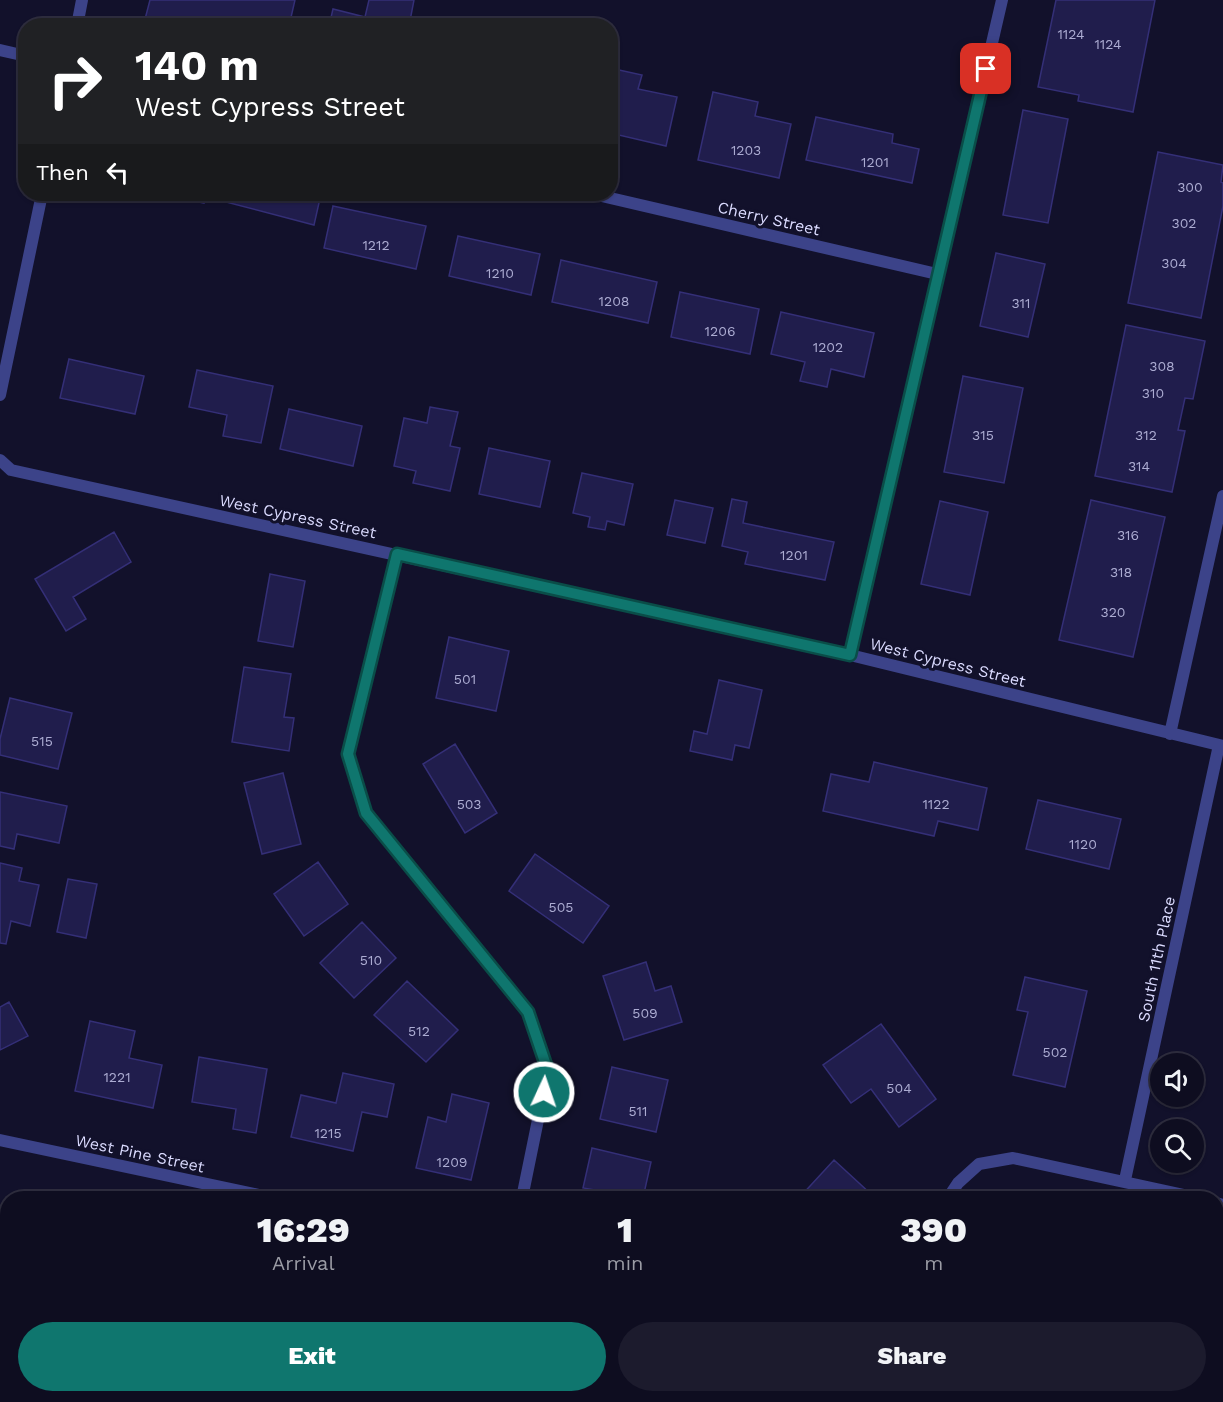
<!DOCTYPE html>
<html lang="en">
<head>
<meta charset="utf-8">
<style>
	body { margin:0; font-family:"Work Sans",sans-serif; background:#1c1b2d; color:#f1f3f6; height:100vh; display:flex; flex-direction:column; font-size:22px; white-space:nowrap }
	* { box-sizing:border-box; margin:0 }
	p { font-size:20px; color:#9b9ca5 }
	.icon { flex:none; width:33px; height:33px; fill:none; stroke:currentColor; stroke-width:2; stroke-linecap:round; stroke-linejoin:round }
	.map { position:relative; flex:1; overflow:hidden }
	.sheet { position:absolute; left:0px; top:1191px; width:1224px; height:212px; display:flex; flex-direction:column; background:#0e0d20; border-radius:24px 24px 0 0; box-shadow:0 2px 4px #0004,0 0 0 2px #2e2d3e }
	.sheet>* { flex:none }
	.guide { position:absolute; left:18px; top:18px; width:600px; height:183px; border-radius:24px; box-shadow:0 2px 4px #0004,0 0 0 2px #2e2d3e; background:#202124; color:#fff; overflow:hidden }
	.controls { position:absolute; left:1150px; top:1053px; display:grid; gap:12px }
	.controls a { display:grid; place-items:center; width:54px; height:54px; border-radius:50%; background:#0e0d20; box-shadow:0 2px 4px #0004,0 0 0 2px #2e2d3e; font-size:30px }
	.pin { position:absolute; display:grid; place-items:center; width:51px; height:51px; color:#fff; margin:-26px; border-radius:12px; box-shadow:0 3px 9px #0006 }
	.me { position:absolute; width:66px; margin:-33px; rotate:3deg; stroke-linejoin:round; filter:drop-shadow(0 0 4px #0008) }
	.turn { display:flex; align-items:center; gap:21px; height:126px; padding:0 18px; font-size:27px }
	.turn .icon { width:78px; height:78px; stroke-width:2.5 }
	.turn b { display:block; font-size:42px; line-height:51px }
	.then { display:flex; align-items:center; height:57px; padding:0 18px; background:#0003; gap:12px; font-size:22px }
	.eta { display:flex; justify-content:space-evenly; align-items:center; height:102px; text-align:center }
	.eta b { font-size:36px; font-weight:800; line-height:42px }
	.button { display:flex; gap:12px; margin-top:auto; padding:12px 18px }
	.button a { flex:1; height:69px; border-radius:36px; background:#0f766e; color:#fff; font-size:24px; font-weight:800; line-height:69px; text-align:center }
	.button a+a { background:#1c1b2d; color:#f1f3f6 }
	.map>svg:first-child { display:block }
	.building { fill:#201d4c; stroke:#342f77; stroke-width:1.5 }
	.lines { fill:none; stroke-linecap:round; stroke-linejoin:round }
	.service { stroke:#3c4389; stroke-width:12 }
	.minor { stroke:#3c4389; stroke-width:12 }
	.tertiary { stroke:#3c4389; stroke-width:12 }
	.route-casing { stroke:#0a4d48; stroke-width:15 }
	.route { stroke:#0f766e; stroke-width:10 }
	.labels { text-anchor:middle; stroke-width:6; stroke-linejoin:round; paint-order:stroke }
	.number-label { font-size:14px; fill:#acacd2 }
	.street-label { font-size:16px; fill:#dbdbff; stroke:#12112b }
</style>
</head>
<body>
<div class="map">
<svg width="1223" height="1402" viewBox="0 0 1223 1402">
	<rect width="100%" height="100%" fill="#12112b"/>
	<!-- building -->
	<path class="building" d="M150 0H295L289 26H156L144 23Z
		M369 0H414L409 26H329L333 9 365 17Z
		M1056 0H1155L1133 112 1078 101 1079 95 1038 87Z
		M610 68 642 75 638 89 677 97 666 146 610 133Z
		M713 92 758 102 755 116 791 124 779 178 698 160Z
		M1023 110 1068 119 1048 223 1003 215Z
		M816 117 893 134 892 143 919 149 912 183 806 160Z
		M1158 152 1223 165 1221 182 1223 183V206L1201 318 1128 303Z
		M161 194H206L204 203Z
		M228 194H321L314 225 226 202Z
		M333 206 426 226 416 269 324 248Z
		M458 236 540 254 531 295 449 276Z
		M996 253 1045 264 1028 337 980 326Z
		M561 260 657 282 648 323 552 302Z
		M680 292 759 309 750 354 671 337Z
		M781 312 874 333 864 377 831 369 827 387 800 381 805 362 771 354Z
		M1126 325 1205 341 1193 399 1185 398 1178 430 1185 431 1172 492 1095 476Z
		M69 359 144 376 135 414 60 398Z
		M197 370 273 386 261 443 223 436 227 415 189 407Z
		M963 376 1023 388 1004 483 944 472Z
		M430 407 458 412 450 446 460 448 450 491 413 483 416 471 394 466 404 418 427 423Z
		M289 409 362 426 353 466 280 449Z
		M489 448 550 461 540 507 479 494Z
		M582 473 633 484 624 525 607 521 605 530 588 527 590 517 573 513Z
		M732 499 747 502 743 523 834 542 825 580 745 564 748 552 722 546Z
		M675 500 713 508 705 543 667 535Z
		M1091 500 1165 517 1133 657 1059 640Z
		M940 501 988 512 970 595 921 584Z
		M114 532 131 562 73 597 86 619 66 631 35 579Z
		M270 574 305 581 293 647 258 641Z
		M449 637 509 651 496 711 436 698Z
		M244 667 291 674 284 717 294 718 289 751 232 742Z
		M719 680 762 690 749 748 735 745 732 760 690 751 694 731 707 734Z
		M10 698 72 713 58 769 0 755V739Z
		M455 744 497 813 465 833 423 764Z
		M874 762 987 788 978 830 938 821 934 836 823 811 831 774 869 782Z
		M283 773 301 844 262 854 244 783Z
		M0 792 67 806 59 843 17 834 14 849 0 846Z
		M1038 800 1121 819 1109 869 1026 849Z
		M535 854 609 906 583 943 509 891Z
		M318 862 348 904 304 936 274 894Z
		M0 863 22 868 19 881 39 885 30 926 11 921 6 944 0 943Z
		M68 879 97 884 86 938 57 932Z
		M362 922 396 958 354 998 320 963Z
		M646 962 655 991 671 986 682 1022 624 1040 603 976Z
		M1025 977 1087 991 1065 1087 1013 1075 1028 1012 1017 1010Z
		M407 981 458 1030 426 1062 374 1015Z
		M9 1002 28 1036 0 1050V1007Z
		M90 1021 135 1031 129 1058 162 1065 153 1108 75 1091Z
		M881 1024 936 1099 899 1127 871 1089 851 1103 823 1065Z
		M199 1057 267 1069 256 1133 233 1129 236 1109 192 1102Z
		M612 1067 668 1080 656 1132 600 1119Z
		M343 1073 394 1084 387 1117 362 1112 353 1151 291 1137 301 1095 336 1103Z
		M452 1094 489 1103 471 1180 416 1168 428 1117 446 1122Z
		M592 1148 651 1162 643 1198 583 1188Z
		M834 1160 872 1195 869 1198H799Z
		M1216 1275 1223 1277V1326L1216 1325Z
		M0 1388 8 1390V1395L37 1396 36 1402H0Z
		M539 1395H594L591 1402H536Z
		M737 1395H820L818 1402H736Z"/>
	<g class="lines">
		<!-- service -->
		<path class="service" d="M0 50 26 56"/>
		<!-- minor -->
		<path class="minor" d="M593 194 937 274
			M0 460 11 470 850 655 1223 746
			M397 554 348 754 366 813 528 1012 548 1071 522 1198
			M850 655 1002 0
			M1170 734 1223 496
			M0 1140 273 1198
			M1125 1180 1219 745
			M948 1198 958 1183 979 1164 1013 1158 1198 1198
			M1216 1203 1223 1205
			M481 1402 482 1395
			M901 1402 902 1395"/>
		<!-- tertiary -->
		<path class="tertiary" d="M77 26 82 0
			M0 395 42 194"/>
	</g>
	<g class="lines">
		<!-- route casing -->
		<g class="route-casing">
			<path id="route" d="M544 1092 548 1071 528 1012 366 813 348 754 397 554 850 655 986 69"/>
		</g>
		<!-- route -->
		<use href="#route" class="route"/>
	</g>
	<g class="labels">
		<!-- number labels -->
		<g class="number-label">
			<text x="1071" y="39">1124</text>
			<text x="1108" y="49">1124</text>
			<text x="746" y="155">1203</text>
			<text x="875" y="167">1201</text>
			<text x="1190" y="192">300</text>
			<text x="1184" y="228">302</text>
			<text x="376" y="250">1212</text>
			<text x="1174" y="268">304</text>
			<text x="500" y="278">1210</text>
			<text x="614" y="306">1208</text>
			<text x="1021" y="308">311</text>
			<text x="720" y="336">1206</text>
			<text x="828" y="352">1202</text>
			<text x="1162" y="371">308</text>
			<text x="1153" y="398">310</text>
			<text x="983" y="440">315</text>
			<text x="1146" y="440">312</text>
			<text x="1139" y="471">314</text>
			<text x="1128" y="540">316</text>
			<text x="794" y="560">1201</text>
			<text x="1121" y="577">318</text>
			<text x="1113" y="617">320</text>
			<text x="465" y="684">501</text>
			<text x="42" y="746">515</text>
			<text x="469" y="809">503</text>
			<text x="936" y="809">1122</text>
			<text x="1083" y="849">1120</text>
			<text x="561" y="912">505</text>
			<text x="371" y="965">510</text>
			<text x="645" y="1018">509</text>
			<text x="419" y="1036">512</text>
			<text x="1055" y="1057">502</text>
			<text x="117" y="1082">1221</text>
			<text x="899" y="1093">504</text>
			<text x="638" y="1116">511</text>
			<text x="328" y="1138">1215</text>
			<text x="452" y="1167">1209</text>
		</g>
		<!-- street labels -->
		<g class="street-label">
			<text transform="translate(769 218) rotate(13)" y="6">Cherry Street</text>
			<text transform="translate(298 516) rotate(12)" y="6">West Cypress Street</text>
			<text transform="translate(948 662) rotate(14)" y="6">West Cypress Street</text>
			<text transform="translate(1156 959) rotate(-78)" y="6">South 11th Place</text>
			<text transform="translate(140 1153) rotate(12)" y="6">West Pine Street</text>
		</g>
	</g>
</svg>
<div class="controls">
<a><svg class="icon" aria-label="sound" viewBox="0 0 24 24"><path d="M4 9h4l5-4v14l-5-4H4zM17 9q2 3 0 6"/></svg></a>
<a><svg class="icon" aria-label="search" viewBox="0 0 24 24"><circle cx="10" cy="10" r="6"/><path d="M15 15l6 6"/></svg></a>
</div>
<div class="pin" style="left:986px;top:69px;background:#d93025"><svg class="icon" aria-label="arrive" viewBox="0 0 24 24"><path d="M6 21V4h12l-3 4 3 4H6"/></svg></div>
<svg class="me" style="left:544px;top:1092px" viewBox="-20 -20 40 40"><circle r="17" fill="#0f766e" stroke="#fff" stroke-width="3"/><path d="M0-11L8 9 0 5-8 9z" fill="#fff"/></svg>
<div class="guide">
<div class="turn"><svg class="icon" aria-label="right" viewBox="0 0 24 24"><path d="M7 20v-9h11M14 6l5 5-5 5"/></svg><div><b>140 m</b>West Cypress Street</div></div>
<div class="then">Then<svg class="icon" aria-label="left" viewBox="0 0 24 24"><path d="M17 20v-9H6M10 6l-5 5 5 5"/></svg></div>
</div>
<section class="sheet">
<div class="eta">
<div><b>16:29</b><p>Arrival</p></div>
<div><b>1</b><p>min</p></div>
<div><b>390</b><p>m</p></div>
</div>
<div class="button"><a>Exit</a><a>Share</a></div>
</section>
</div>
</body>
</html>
